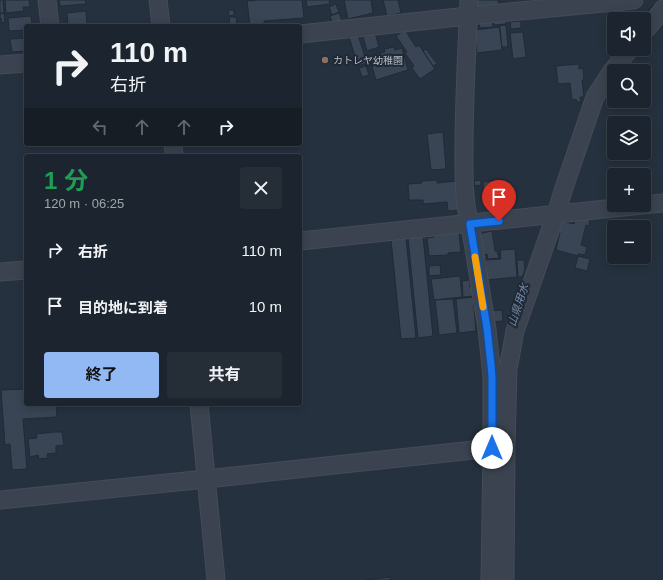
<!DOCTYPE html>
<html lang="ja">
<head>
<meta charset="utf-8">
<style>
	body { margin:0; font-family:Helvetica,"Noto Sans JP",sans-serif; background:#252d37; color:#f1f3f6; height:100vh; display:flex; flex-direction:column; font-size:15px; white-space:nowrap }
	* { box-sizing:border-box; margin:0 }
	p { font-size:13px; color:#a0a5aa }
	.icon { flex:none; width:22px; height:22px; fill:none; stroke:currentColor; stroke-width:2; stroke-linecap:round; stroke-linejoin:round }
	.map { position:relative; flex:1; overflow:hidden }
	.sheet { position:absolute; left:24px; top:154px; width:278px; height:252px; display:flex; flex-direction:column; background:#1c252f; border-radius:4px; box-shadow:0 2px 10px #0003,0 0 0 1px #3a424b }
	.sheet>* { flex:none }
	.top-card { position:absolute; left:24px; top:24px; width:278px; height:122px; border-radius:4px; box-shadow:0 2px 10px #0003,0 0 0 1px #3a424b; background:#1c252f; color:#f1f3f6; overflow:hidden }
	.fabs { position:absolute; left:607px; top:12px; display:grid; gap:8px }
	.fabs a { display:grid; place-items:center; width:44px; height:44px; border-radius:4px; background:#1c252f; box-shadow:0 2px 10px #0003,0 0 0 1px #3a424b; font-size:20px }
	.pin { position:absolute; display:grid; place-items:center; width:34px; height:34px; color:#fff; margin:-41px -17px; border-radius:50% 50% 50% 0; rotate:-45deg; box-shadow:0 0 4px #0007 }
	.pin .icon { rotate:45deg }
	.me { position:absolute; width:44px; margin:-22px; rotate:0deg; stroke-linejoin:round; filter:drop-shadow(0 0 3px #0008) }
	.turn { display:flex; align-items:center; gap:14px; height:84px; padding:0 20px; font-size:18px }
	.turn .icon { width:52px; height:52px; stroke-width:2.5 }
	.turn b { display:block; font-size:28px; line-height:34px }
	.lanes { display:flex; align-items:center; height:38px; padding:0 20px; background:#0003; justify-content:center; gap:20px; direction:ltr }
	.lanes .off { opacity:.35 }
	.round { display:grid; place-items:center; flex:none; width:42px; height:42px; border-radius:4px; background:#252d37 }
	.overview { display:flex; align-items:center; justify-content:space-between; height:68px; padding:0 20px }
	h1 { font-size:24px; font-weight:700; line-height:30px; color:#1e9e55 }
	.cta { display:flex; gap:8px; margin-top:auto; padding:8px 20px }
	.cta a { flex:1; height:46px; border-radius:4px; background:#92b9f3; color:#111; font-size:16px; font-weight:700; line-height:46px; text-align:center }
	.cta a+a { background:#252d37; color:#f1f3f6 }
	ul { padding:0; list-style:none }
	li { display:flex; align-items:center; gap:12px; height:56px; padding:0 20px }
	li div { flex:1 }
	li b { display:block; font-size:15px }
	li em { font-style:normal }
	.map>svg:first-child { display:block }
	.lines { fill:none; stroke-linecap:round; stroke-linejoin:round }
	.stream { stroke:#1a283c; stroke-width:4 }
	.building { fill:#394554; stroke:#212a36 }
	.minor-casing { stroke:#444c58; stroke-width:19 }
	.minor { stroke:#3a434f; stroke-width:17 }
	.route-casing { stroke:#114b97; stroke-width:10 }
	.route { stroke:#1a73e8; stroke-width:7 }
	.slow { stroke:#f59e0b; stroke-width:7 }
	.education-dot { fill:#8d6e63; stroke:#1f2834; stroke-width:1.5 }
	.labels { text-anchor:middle; stroke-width:4; stroke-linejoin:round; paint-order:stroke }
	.poi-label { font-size:10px; fill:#b7bec9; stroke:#1f2834; text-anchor:start }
	.water-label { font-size:11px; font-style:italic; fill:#7189a6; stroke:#1f2834 }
</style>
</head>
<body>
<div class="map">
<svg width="663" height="580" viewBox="0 0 663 580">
	<rect width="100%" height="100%" fill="#26313f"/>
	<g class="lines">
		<!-- stream -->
		<path class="stream" d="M643 19 653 7"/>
	</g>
	<!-- building -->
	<path class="building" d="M0 0H3L4 13H0Z
		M5 0H29L30 7H23L24 11 6 13Z
		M59 0H85L86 4 60 6Z
		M258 0H302L304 18 264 21V26H250L247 1Z
		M306 0H329L330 4 307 7Z
		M344 0H371L373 13 348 19Z
		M383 0H398L401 13 387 16Z
		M476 0H498L499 6 477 7Z
		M336 4 339 12 332 15 329 7Z
		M228 10H234V15L229 16Z
		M86 11 87 25 68 26 67 13Z
		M4 13 5 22 2 23 1 18H0V14Z
		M339 13 342 21 333 24 330 16Z
		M31 16 32 26H26V30L9 31 8 18Z
		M229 17H236L237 25 230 26Z
		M506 19V24L494 25 493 20Z
		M492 21 493 27 480 28 479 22Z
		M521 21V28L511 29 510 22Z
		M506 25 508 47H502L499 26Z
		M500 27 502 50 477 53 475 30Z
		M405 30 416 47 419 45 435 69 420 79 412 68 414 66 405 53 407 52 396 36Z
		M523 32 526 57 513 59 510 33Z
		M375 33 379 47 367 51 363 37Z
		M358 35 367 63 358 66 349 37Z
		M26 38V51L12 52 10 39Z
		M394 47 395 50 402 48 408 70 376 80 369 56 385 52 384 49Z
		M426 49 437 64 433 66 423 51Z
		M579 64V69L583 68 584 80H582L584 97H580L581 102H577L576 99 572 100 570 83 558 84 556 66Z
		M366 66 369 75 362 77 359 68Z
		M443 132 446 169 431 170 427 134Z
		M437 180V183L457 181 459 210 448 211 447 202 423 204V200H409L408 184 422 183 421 181Z
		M481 180V185L475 186 474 181Z
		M502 180H507L508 196H504Z
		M502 180 504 196 484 198 483 182Z
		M509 201 510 211 500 212 499 202Z
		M581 218 590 220 589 226 586 225 581 245 587 247 585 255 578 254V256L556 250 560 232 558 231 560 221 574 224 575 219 580 221Z
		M492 231 495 251H497L499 258 488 259 487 254 482 255 478 234Z
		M459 233 461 252 448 253V255L429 256 427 238 434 237V235Z
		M423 236 433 336 418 338 408 238Z
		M406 238 416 338 401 339 391 240Z
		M515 249 517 277 487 280 485 260 501 259 500 250Z
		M578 256 590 259 587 271 575 268Z
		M517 260H524L525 270 522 277H518Z
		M440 265 441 275 429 276V266Z
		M460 276 462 297 434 300 431 279Z
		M470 280V287L474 286V296L463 297 462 281Z
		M473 297 476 331 459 333 456 299Z
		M453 299 457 333 439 335 435 300Z
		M502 310 503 321 492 322 491 311Z
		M26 389V404H56L57 417 23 419 27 469 12 470 10 444 5 445 1 390Z
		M54 432H62L64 445 56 446V453L47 454 48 458 39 459 38 455 30 457 28 439 37 438 36 434Z
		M390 577V580H365Z"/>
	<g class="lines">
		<!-- minor casing -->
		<g class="minor-casing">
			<path id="minor" d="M47 0 50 26
				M158 0 161 26
				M469 0C467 49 464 99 464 148 464 171 463 202 470 224L487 329 492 377V448L490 580
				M644 32 663 9
				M300 34 468 16 634 0
				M0 65 26 63
				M173 144 174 156
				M300 241 663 203
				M0 272 26 270
				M492 377 508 369 515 331 556 214 564 188 595 97 612 71 630 49
				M199 404 216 580
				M0 500 206 479 492 448
				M505 580 506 447 508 369"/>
		</g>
		<!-- minor -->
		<use href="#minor" class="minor"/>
	</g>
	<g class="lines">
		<!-- route casing -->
		<g class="route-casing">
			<path id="route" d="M492 448V377L491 365 487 328 470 224 499 221"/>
		</g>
		<!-- route -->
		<use href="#route" class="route"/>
		<!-- slow -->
		<path class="slow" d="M475 257 483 307"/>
	</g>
	<!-- markers -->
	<circle class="education-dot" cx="325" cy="60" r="4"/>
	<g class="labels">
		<!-- poi labels -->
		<g class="poi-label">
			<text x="333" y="64">カトレヤ幼稚園</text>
		</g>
		<!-- water labels -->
		<g class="water-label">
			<text transform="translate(518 305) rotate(-72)" y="4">山県用水</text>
		</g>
	</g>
</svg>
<div class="fabs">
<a><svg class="icon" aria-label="sound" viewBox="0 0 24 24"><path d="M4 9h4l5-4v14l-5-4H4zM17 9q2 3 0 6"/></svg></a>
<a><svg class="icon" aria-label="search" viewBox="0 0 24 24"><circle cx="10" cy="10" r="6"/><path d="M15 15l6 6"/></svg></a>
<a><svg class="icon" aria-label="layers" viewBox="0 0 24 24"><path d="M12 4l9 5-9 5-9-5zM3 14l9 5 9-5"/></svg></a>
<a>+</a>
<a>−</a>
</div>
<div class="pin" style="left:499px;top:221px;background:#d93025"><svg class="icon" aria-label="arrive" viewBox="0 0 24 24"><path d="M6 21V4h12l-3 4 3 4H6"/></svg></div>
<svg class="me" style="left:492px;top:448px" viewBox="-20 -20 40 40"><circle r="19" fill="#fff"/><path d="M0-13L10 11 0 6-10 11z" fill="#1a73e8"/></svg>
<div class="top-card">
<div class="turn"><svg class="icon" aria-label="right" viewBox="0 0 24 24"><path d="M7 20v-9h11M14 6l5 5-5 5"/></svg><div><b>110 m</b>右折</div></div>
<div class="lanes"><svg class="icon off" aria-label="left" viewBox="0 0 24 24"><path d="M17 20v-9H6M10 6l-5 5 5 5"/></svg><svg class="icon off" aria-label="ahead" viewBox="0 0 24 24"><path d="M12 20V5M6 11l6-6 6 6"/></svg><svg class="icon off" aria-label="ahead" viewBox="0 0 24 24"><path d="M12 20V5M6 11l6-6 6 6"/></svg><svg class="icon" aria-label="right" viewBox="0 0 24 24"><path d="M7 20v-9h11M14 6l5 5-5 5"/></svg></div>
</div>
<section class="sheet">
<div class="overview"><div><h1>1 分</h1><p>120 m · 06:25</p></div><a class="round"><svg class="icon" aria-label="close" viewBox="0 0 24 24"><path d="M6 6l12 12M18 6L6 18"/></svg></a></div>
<ul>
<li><svg class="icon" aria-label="right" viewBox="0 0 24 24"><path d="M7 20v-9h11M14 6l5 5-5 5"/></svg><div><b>右折</b></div><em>110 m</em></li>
<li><svg class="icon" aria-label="arrive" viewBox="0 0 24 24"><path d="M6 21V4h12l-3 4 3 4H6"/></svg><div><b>目的地に到着</b></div><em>10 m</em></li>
</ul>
<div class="cta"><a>終了</a><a>共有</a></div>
</section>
</div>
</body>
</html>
